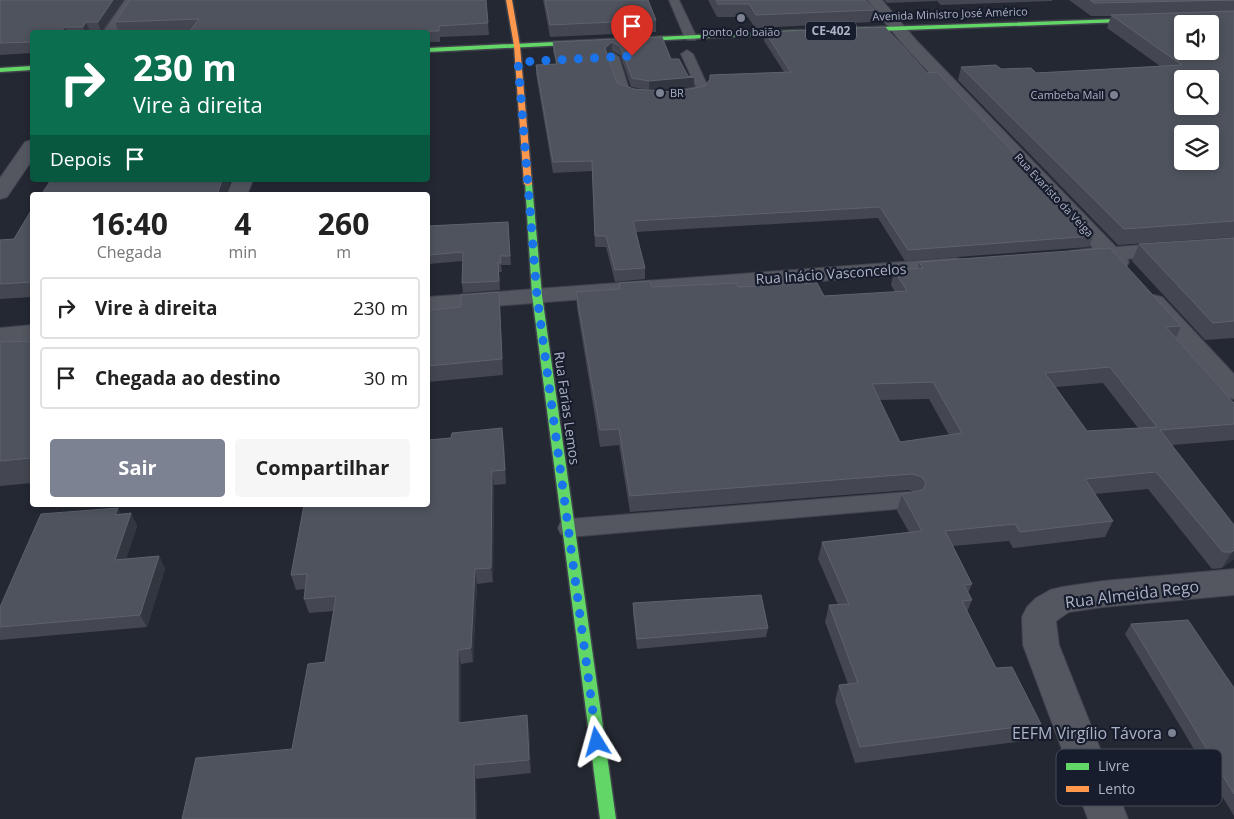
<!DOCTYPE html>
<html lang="pt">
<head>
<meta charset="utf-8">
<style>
	body { margin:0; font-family:"Open Sans",sans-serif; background:#f6f6f6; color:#222; height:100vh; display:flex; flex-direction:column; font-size:19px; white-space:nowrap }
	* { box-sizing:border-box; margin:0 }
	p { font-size:16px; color:#767676 }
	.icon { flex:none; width:28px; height:28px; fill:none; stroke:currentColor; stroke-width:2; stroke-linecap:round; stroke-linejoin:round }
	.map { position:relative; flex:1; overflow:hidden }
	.drawer { position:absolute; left:30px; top:192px; width:400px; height:315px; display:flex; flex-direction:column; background:#fff; border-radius:5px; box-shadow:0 2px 8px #0003 }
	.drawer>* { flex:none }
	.guide { position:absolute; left:30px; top:30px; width:400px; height:152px; border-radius:5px; box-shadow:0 2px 8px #0003; background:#0b6e4f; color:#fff; overflow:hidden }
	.fabs { position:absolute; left:1174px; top:15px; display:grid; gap:10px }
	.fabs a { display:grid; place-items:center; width:45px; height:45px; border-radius:5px; background:#fff; box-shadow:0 2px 8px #0003; font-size:25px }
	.pin { position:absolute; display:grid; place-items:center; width:42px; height:42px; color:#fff; margin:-51px -21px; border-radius:50% 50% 50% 0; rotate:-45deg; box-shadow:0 0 5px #0007 }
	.pin .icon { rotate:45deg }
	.me { position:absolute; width:55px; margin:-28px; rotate:352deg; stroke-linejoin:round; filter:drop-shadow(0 0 4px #0008) }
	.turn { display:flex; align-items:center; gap:18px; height:105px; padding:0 20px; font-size:22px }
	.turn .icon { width:65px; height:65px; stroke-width:2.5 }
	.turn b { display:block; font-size:35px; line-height:42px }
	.then { display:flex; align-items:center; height:48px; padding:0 20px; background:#0003; gap:10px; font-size:19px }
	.eta { display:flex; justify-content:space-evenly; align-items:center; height:85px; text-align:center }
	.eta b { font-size:30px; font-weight:700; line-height:35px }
	.action { display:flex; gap:10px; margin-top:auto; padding:10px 20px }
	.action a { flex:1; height:58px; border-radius:5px; background:#7c8292; color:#fff; font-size:20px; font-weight:700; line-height:58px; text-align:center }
	.action a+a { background:#f6f6f6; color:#222 }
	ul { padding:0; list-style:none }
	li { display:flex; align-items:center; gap:15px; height:62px; margin:0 10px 8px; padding:0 10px; border:2px solid #e0e0e0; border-radius:5px }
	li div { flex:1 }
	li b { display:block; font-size:19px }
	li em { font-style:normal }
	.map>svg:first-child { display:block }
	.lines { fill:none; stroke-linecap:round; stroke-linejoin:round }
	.lane-casing { stroke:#40434b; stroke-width:2 }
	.street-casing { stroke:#40434b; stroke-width:2 }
	.fast-casing { stroke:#40434b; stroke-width:3 }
	.slow-casing { stroke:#40434b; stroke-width:3 }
	.lane { fill:#545660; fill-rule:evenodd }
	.street { fill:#545660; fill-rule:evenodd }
	.fast { fill:#63d668; fill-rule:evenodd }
	.slow { fill:#ff974d; fill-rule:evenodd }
	.wall { fill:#444751; fill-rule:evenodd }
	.shaded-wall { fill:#32363f }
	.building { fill:#4f535d; stroke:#5e626e; fill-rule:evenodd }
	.route { stroke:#1a73e8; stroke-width:9; stroke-dasharray:0 16.2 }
	.poi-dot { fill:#7c8292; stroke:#181d2d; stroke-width:2 }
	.labels { text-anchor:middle; stroke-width:4.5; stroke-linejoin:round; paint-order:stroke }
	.far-street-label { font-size:11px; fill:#acb2c5; stroke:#181d2d }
	.far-poi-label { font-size:11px; fill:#acb2c5; stroke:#181d2d }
	.shield { fill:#181d2d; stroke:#808597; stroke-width:1 }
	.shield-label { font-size:12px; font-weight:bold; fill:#acb2c5 }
	.street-label { font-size:14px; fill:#acb2c5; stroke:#181d2d }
	.near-street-label { font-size:16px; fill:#acb2c5; stroke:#181d2d }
	.near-poi-label { font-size:16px; fill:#acb2c5; stroke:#181d2d; text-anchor:end }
	.key { fill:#181d2d; stroke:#444a5b; stroke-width:1 }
	.key-label { font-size:14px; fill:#acb2c5 }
</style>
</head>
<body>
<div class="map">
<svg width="1234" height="819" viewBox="0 0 1234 819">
	<rect width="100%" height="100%" fill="#242832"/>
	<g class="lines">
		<!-- lane casing -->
		<g class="lane-casing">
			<path id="lane" d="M669 0H679L697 38 695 40H687L685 38Z
				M687 50 693 54 708 87 703 94 678 98 674 97 672 94 674 91 696 87 681 54Z
				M613 53 619 57 629 89 648 93 650 96 648 99 644 100 620 94 607 57Z
				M908 492 916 494 919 500 916 506 908 508 569 537 561 534 558 528 561 522 569 519Z"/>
		</g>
		<!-- street casing -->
		<g class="street-casing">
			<path id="street" d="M125 0H139L117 32H103Z
				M867 0H882L916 40 1116 247 1234 238V252L1127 259 1129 262 1126 267C1116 269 1111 268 1104 261L1078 263 1070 261 1067 256 1070 251 1093 248 904 46Z
				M32 140V160L7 197 0 199V178L25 142Z
				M233 180H253L247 195H227Z
				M956 258 964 260 967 265 964 270 428 311V297Z
				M1154 295 1162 297 1234 374V399L1224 396 1146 307 1142 302 1146 297Z
				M32 325V340L0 344V328Z
				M1234 569V595L1103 607 1069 612 1056 621 1059 645 1128 819H1088L1023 645 1022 617 1027 607 1036 598 1050 590 1062 587 1103 581Z"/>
		</g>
		<!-- fast casing -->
		<g class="fast-casing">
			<path id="fast" d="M1148 18 1150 19V21L851 32 848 30 851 28Z
				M803 30 806 32 805 33 428 52V48Z
				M32 66V70L0 72V68Z
				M525 182H531L532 184 542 295 616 819H600L532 295Z"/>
		</g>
		<!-- slow casing -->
		<g class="slow-casing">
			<path id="slow" d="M506 0H512L520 46 532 184 528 186 524 184 514 46Z"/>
		</g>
		<!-- lane -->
		<use href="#lane" class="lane"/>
		<!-- street -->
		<use href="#street" class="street"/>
		<!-- fast -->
		<use href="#fast" class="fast"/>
		<!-- slow -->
		<use href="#slow" class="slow"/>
	</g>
	<!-- wall -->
	<path class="wall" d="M0 0H124L102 32H32V53L0 55Z
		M486 0 489 35 440 37V42H428V32H189L190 31 119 32 115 22Z
		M543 0H648L656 20V32L550 37Z
		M708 0H868V3L874 10 872 22 755 28 748 17H717Z
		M884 0H1052V1L941 5 937 1 887 3Z
		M1069 0H1234V237L1118 245 958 80 961 67 1036 73 1160 66 1107 28 1111 16H1091Z
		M765 32 927 73 1093 236 1089 247 905 261 878 218 636 232 645 268V279L615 282 606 247H595L592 171 553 173 536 74V65L556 64 553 51V42L662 37 671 59 688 76 694 77V86L649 90 631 87 620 55 612 51 608 55 617 83 634 89 675 92 705 86 709 80 710 75 784 72 764 41Z
		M32 209V297L0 299V240L14 239Z
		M508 222 511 265H501L502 272H499L500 290 463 293 462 283 463 261 428 264V226Z
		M1234 238V338L1205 340 1132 261 1139 244Z
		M919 262 1181 326 1176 338 1234 403V440L1172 445 1234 525V559L1222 568 1212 569 1148 489 1095 494 1113 521 1105 537 1013 548 1009 541 953 546 972 584 968 593 972 600 967 612 996 668 1041 724 1032 740 855 763 835 701 839 685 848 684 825 622 829 605H838L818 559 822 542 909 532 897 511 902 494 914 492 908 490 630 512 619 445 600 447 577 308 576 292 619 289V283L652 287H738L824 296 895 292 891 285 894 270 918 268ZM1103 383 1138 428 1087 431 1056 387ZM929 399 949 435 900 442 879 400Z
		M461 307 500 308 503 375 428 382V310Z
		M32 341V483L0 486V342Z
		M504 443 506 484 494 485 493 582 477 584 473 662 461 664V722L529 729 531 773 476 779 477 819H182L292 749 325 662 334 611 309 613 304 599 305 589 296 590 291 575 428 505Z
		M131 513 137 526 126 559 159 556 165 569 147 627 0 640V607L121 514Z
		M633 603 768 628 766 637 637 649 633 613Z
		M1131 624 1234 688V816L1125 634Z"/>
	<!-- shaded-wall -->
	<path class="shaded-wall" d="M113 0H124L101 32 98 22Z
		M86 22 90 32H85L83 27Z
		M65 27 67 32H61Z
		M612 42V51L605 58V48Z
		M694 77V86L649 90V81Z
		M222 180H229L230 183 226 195H217Z
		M499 292 500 308 503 375 502 359Z
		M502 428 504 443 506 484Z
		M492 471 494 485 493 582 491 568Z
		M118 508 124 520 115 515Z
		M131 513 137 526 122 572 115 560Z
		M1234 550V559L1222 568 1232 552Z
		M159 556 165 569 147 627 140 615Z
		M475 569 477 584 473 662 471 648Z
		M458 650 461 664V736L458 723Z
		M527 715 529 729 531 773 529 760Z
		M474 765 476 779 477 819H475Z"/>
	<!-- building -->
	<path class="building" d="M0 0H113L98 22H86L83 27H65L61 32H32V42L0 43Z
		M130 0H486L488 23 439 26V31L392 32H189L199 19 115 22Z
		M545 0H648L656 20 550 25Z
		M716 0H865L874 10 756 15 749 4H718Z
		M1090 0H1234L1094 3Z
		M1234 11V221L1124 229 961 67 996 65 1001 69 1031 68 1036 73 1182 65 1111 15ZM1182 24H1210V51H1182ZM1182 79H1210V106H1182ZM1182 134H1210V161H1182Z
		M885 27 927 73 937 72 1093 236 908 250 880 207 633 221 645 268 615 270 606 236H595L592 161 553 162 536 65 557 64 553 42 662 37 671 59H679L688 76 694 77 649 81 632 78 620 46 612 42 605 48 617 83 634 89 675 92 705 86 710 79V75L791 72 765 32Z
		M51 180H222L217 195H41Z
		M32 209V282L0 284V240L14 239Z
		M508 222 510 256H500L501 263H498L499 281 462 283 463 252 428 255V226Z
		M1234 238V321L1213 323 1139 244Z
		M1110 248 1181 326 1166 327 1234 403V424L1160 430 1234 525V550L1232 552H1223L1156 472 1085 479 1113 521 1020 532 1015 524 945 531 972 584 964 585 972 600 962 601 996 668 1012 667 1041 724 860 747 839 685 858 683 829 605 849 604 822 542 922 531 902 494 923 490 926 483 922 477 912 474 630 496 619 429 600 430 576 292 620 289 619 283 650 281 652 287 737 283 738 287 817 283 824 296 907 291 894 270 923 268 919 262ZM1110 367 1157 427 1087 431 1045 373ZM933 382 962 433 900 442 872 384Z
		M499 292 502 359 428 366V310L461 307V295Z
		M32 341V458L0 461V342Z
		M502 428 505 470 492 471 491 568 475 569 471 648 458 650V723L527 715 529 760 474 765 475 819H182L196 758 292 749 308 664 325 662 336 596 304 599 307 574 291 575 304 505H428V440L451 438 452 433Z
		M118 508 115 515 131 513 115 560 159 556 140 615 0 627V607L41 514Z
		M761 595 768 628 637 639 633 603Z
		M1188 620 1234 688V794L1131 624Z"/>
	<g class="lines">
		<!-- route -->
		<path class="route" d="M597 742 537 296 518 62 632 56"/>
	</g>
	<!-- markers -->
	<g class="poi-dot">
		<circle cx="741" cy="18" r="5"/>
		<circle cx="660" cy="93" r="5"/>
		<circle cx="1114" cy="95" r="5"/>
		<circle cx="1172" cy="733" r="5"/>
	</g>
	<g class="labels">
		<!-- far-street labels -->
		<g class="far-street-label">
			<text transform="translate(950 14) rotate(-2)" y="4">Avenida Ministro José Américo</text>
			<text transform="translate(1054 195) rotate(47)" y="4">Rua Evaristo da Veiga</text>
		</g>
		<!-- far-poi labels -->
		<g class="far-poi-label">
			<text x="741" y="36">ponto do baião</text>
			<text x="670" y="97" text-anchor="start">BR</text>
			<text x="1104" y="99" text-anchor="end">Cambeba Mall</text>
		</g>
		<!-- shield labels -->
		<rect class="shield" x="806" y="21.5" width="50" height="19" rx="4"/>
		<g class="shield-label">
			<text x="831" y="35">CE-402</text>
		</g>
		<!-- street labels -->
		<g class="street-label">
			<text transform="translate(831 274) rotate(-4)" y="5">Rua Inácio Vasconcelos</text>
			<text transform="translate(567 408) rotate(82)" y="5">Rua Farias Lemos</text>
		</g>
		<!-- near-street labels -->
		<g class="near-street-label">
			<text transform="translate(1132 594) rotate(-7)" y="6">Rua Almeida Rego</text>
		</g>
		<!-- near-poi labels -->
		<g class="near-poi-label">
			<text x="1162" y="739">EEFM Virgílio Távora</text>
		</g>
	</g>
	<!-- legend -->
	<rect x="1056" y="749" width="166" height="57" rx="8" class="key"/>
	<rect x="1066" y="763" width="23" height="7" fill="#63d668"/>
	<rect x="1066" y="786" width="23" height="6" fill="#ff974d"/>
	<g class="key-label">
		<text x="1098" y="771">Livre</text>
		<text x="1098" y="794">Lento</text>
	</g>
</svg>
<div class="fabs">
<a><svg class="icon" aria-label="sound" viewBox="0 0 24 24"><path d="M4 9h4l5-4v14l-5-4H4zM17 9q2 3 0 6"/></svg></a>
<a><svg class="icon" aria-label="search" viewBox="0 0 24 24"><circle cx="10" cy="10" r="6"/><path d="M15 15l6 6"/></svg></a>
<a><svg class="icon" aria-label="layers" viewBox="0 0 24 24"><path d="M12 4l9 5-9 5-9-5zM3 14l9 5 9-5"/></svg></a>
</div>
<div class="pin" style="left:632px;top:56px;background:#d93025"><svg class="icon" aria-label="arrive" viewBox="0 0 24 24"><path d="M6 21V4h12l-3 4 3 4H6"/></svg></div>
<svg class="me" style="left:597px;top:742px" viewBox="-20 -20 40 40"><path d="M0-17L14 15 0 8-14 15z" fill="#1a73e8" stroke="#fff" stroke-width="4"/></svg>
<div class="guide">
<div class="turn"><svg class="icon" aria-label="right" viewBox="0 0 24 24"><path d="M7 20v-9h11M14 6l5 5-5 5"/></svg><div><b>230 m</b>Vire à direita</div></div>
<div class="then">Depois<svg class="icon" aria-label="arrive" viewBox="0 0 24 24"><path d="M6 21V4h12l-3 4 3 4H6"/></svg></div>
</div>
<section class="drawer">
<div class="eta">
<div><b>16:40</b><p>Chegada</p></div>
<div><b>4</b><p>min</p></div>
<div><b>260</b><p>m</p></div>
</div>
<ul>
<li><svg class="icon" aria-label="right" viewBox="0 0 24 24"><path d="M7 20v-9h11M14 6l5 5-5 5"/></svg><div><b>Vire à direita</b></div><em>230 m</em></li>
<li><svg class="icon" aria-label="arrive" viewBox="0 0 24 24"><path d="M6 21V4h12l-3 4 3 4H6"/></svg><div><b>Chegada ao destino</b></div><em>30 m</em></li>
</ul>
<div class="action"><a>Sair</a><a>Compartilhar</a></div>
</section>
</div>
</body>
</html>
